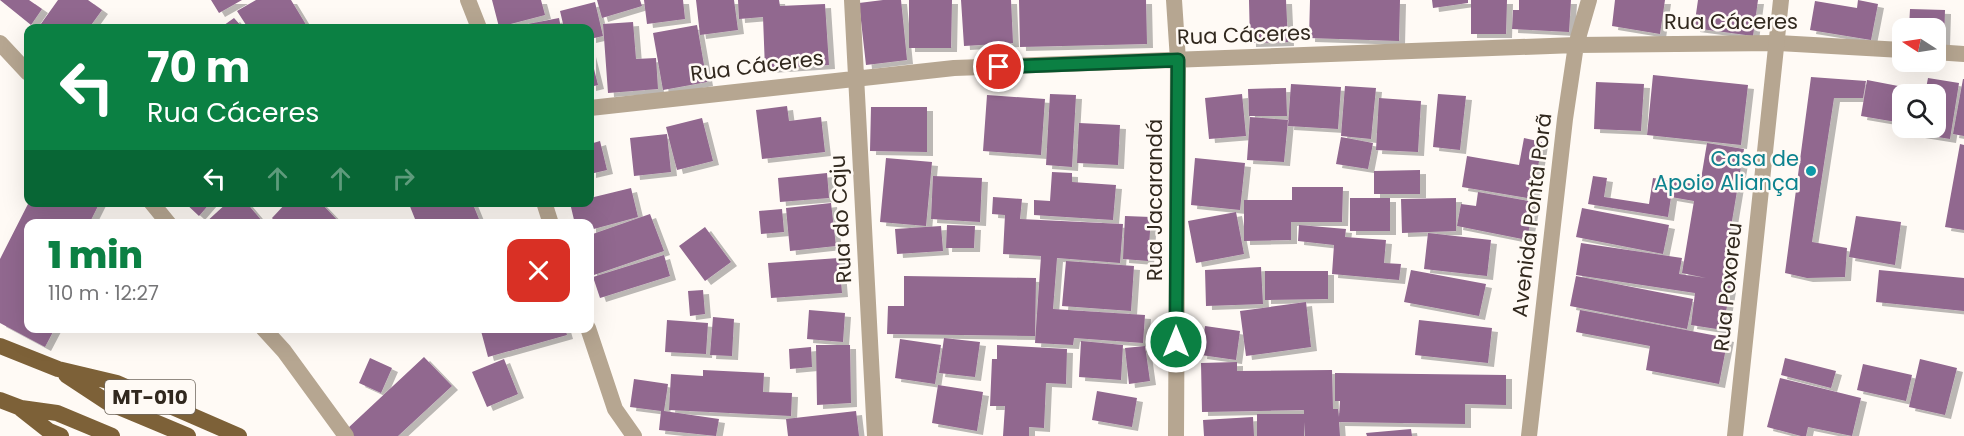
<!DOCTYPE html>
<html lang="pt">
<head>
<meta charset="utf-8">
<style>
	body { margin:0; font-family:Poppins,sans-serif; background:#f2f2f2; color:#202124; height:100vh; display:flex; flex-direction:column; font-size:22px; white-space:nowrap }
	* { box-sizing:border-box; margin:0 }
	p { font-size:20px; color:#757577 }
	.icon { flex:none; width:33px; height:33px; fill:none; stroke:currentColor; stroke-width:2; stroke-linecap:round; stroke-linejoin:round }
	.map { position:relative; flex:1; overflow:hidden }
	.panel { position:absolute; left:24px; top:219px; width:570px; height:114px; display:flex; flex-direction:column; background:#fff; border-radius:12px; box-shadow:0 6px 24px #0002 }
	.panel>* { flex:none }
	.top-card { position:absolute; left:24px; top:24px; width:570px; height:183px; border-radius:12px; box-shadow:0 6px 24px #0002; background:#0b8043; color:#fff; overflow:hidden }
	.needle { width:39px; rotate:282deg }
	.fabs { position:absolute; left:1892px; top:18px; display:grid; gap:12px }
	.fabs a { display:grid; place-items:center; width:54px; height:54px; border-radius:12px; background:#fff; box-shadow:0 6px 24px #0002; font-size:30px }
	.pin { position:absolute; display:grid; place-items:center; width:51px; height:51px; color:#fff; margin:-26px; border:3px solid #fff; border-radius:50%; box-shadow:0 2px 6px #0007 }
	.me { position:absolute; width:66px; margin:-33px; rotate:0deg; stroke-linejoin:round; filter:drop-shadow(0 0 4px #0008) }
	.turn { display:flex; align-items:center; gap:21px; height:126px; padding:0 24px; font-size:27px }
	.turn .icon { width:78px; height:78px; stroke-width:2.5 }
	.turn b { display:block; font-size:42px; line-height:51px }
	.lanes { display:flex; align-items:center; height:57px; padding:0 24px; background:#0003; justify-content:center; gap:30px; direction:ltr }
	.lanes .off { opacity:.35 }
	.round { display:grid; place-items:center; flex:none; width:63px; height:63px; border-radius:12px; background:#f2f2f2 }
	.summary { display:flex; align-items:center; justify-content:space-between; height:102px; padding:0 24px }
	h1 { font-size:36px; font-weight:800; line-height:45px; color:#0b8043 }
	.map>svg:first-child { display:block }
	.building { fill:#91678f; filter:url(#shadow) }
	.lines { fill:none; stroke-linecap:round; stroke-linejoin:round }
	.minor { stroke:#b6a691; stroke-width:16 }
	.tertiary { stroke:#b6a691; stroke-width:16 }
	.primary { stroke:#7d6138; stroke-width:16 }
	.route-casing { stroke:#07532c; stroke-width:15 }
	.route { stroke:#0b8043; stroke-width:10 }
	.culture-dot { fill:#0f9aa8; stroke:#fffaf5; stroke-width:2 }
	.labels { text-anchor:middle; stroke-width:5; stroke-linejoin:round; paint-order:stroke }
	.shield { fill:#fffaf5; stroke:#6f675e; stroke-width:1.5 }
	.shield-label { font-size:20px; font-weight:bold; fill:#31281e }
	.street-label { font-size:21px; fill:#31281e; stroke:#fffaf5 }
	.culture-label { font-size:21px; fill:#0d838f; stroke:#fffaf5; text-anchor:end }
</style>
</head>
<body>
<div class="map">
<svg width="1964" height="436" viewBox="0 0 1964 436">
	<defs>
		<filter id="shadow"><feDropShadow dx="6" dy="4" stdDeviation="0" flood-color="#0004"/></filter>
	</defs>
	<rect width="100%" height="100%" fill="#fffaf5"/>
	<!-- building -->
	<path class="building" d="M0 0H29L42 9 31 25Z
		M58 0H88L102 10 89 28H38Z
		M211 0H242L219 13Z
		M256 0H291L308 28H248L237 11Z
		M492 0H541L545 15 499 27Z
		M597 0H640L642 6 602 18Z
		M644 0H683L685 19 647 24Z
		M696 0H734L738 30 700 35Z
		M738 0H779L780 6 825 4 829 65 765 69 763 17 739 19Z
		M883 0H901L907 60 866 65 859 3Z
		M909 0H952L951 48H909Z
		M961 0H1011L1013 43 964 46Z
		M1019 0H1146L1147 44 1020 47Z
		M1249 0H1286L1288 42 1250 43Z
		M1310 0H1400L1399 41 1309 38Z
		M1432 0H1468V3L1433 8Z
		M1471 0H1507L1506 34H1471Z
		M1519 0H1571L1569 32 1512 29 1513 10H1519Z
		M1615 0H1665L1660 34 1612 26Z
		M1698 0H1758L1753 36 1694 28Z
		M1858 0 1878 4 1871 40 1810 30 1815 1 1857 8Z
		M595 2 603 36 590 39V28H564L560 11Z
		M1910 9 1945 10 1944 42H1935V28H1909Z
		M234 18 243 28H220Z
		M559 18 561 28H529L528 24Z
		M633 22 636 59 656 58 658 89 608 93 603 24Z
		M697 25 707 82 663 90 653 33Z
		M590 53 598 85 590 87Z
		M1653 75 1748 85 1741 145 1647 135Z
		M1811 77 1866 81 1863 98H1834L1812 242 1847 248 1845 277 1807 278 1785 273Z
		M1928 78 1959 83 1950 139 1919 134 1920 128H1935V94H1925Z
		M1963 79H1964V136L1953 134Z
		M1867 80 1919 90 1918 94H1902V123L1861 116Z
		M1596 82 1644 84 1641 131 1594 129Z
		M1291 84 1341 87 1338 129 1288 126Z
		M1345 86 1376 88 1371 139 1341 136Z
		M1286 88 1287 116H1249L1248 89Z
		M1050 94 1076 95 1072 167 1046 165Z
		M1242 94 1246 136 1209 139 1205 98Z
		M1438 94 1466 96 1460 150 1433 147Z
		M987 95 1045 99 1041 155 983 151Z
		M1379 98 1421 101 1418 152 1376 150Z
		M787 106 789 121 821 117 825 152 762 159 756 110Z
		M871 107H927V152L870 151Z
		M1250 117 1288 120 1284 162 1247 160Z
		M702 118 713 161 677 170 666 127Z
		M1079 123 1120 125 1118 165 1077 163Z
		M667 134 671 172 634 176 630 138Z
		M1341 137 1373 143 1368 169 1336 164Z
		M1524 138 1542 142 1533 199 1462 187 1467 156 1519 165Z
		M600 141 607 170 590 174V144Z
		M1707 143 1744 149 1722 281 1731 282 1723 330 1691 325 1695 293 1576 275 1581 243 1682 258 1679 274 1706 278 1682 273 1694 201 1671 197 1668 217 1588 204 1593 176 1607 178 1604 197 1649 204 1653 178 1700 185Z
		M1960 144 1964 145V230L1945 227Z
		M886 158 932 162 926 226 880 222Z
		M1195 158 1245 163 1240 210 1191 205Z
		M1420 170V194H1374V171Z
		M1052 172 1072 173V182L1116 185 1113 220 1034 215V200L1050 201Z
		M827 173 829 198 780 202 778 178Z
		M933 176 982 178 980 222 931 219Z
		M1292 187H1343L1342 222H1291V240L1244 241V200H1292Z
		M631 188 638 217 590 230V224H575L570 203 590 202V198Z
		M1478 192 1534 202 1527 240 1457 226 1461 204 1476 206Z
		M993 197 1022 199 1020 219 1123 224 1120 263 1057 258 1053 309 1145 315 1143 343 1074 338 1073 345 1035 343 1041 256 1003 254 1005 215 992 214Z
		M1350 198H1390V231H1350Z
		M1456 198V231L1402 233 1401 199Z
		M29 202H100L89 224H28V328H55L45 347 0 323V259Z
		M184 202H211L199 216Z
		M228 202H246L262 221 259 224H204Z
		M287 202H320L341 224H277L272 218Z
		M413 202H472L481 224H417L409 204Z
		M831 203 836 246 790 251 786 208Z
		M1582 208 1669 225 1663 254 1576 237Z
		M782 209 784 232 761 234 759 211Z
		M1236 212 1244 254 1196 263 1188 221Z
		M650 214 664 251 591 276 590 235Z
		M1125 216 1151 217 1148 261 1123 259Z
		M1856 216 1901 222 1895 265 1849 257Z
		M947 225 975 226 974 248H946Z
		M1299 225 1346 229 1345 237 1386 240 1384 263 1401 264 1399 280 1332 274 1334 245 1298 241Z
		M941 226 943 251 897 254 895 229Z
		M705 227 731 262 705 281 679 246Z
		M1428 233 1491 240 1487 276 1424 269Z
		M664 255 670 276 600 298 593 277Z
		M839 258 842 293 771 298 768 263Z
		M1066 261 1134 266 1131 311 1062 306Z
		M1261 267 1263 304 1206 306 1205 270Z
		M1411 270 1486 284 1479 316 1404 302Z
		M1879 270 1964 278V311L1876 302Z
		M1265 271H1328V299L1265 300Z
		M904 276 1036 278 1035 336 887 334 888 306H904Z
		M1576 276 1693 299 1687 329 1570 306Z
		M703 290 705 314 690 316 688 291Z
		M1306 302 1311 347 1246 356 1240 311Z
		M809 310 845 313 843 342 807 339Z
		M1580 310 1728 338 1719 384 1646 370 1650 346 1576 332Z
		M713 317 734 319 732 356 710 355Z
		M667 320 708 323 706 354 665 352Z
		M1419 320 1492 328 1488 363 1415 355Z
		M1205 326 1240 331 1236 360 1201 355Z
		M487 328H565L567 335 488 357 481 331Z
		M944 338 980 342 975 377 939 373Z
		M900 339 941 345 935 384 895 378Z
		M1081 341 1123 345 1121 380 1079 377Z
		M816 345H850L851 403 817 405Z
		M997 345 1067 349 1066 384 1046 383 1044 428 1029 427V436H1003L1005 406H990L992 359H997Z
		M1145 346 1150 381 1129 384 1125 348Z
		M811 347 812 367 790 369 789 349Z
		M424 357 452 386 398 436H353L347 429Z
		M370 358 392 368 381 393 359 383Z
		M1785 358 1836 371 1831 388 1781 375Z
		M504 359 518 394 487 407 472 372Z
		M1920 359 1957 368 1945 415 1909 407Z
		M1237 362V371L1332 370 1333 409H1338L1339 417 1340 401H1335V373L1506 375V405L1465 404V424L1339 422 1340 436H1305L1304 422V436H1257V414H1304V410L1202 412 1201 363Z
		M1863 364 1912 375 1906 401 1857 390Z
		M703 370 764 373 763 392 792 393 791 416 669 410 671 374 703 376Z
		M1780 378 1861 398 1852 436 1808 427 1806 436H1801L1767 427Z
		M634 379 668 384 664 411 719 419 716 436 659 430 661 411 630 407Z
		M938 385 983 392 977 431 932 423Z
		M1097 391 1137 398 1132 427 1092 420Z
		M856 411 859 436H788L786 419Z
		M1253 417 1254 436H1204L1203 420Z
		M1411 429 1412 436H1367L1366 433Z"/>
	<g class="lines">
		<!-- minor -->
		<path class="minor" d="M468 0 479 28
			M852 0 875 436
			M1174 0 1178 60 1176 436
			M0 43 28 73
			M1935 52 1964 54
			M590 108 954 68 1576 45 1776 43 1902 50
			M151 202 169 224
			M544 202 551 224
			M263 328 284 351 346 436
			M588 328 615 409 634 436
			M1529 436 1565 119 1576 45 1589 0"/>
		<!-- tertiary -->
		<path class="tertiary" d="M1735 436 1781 0"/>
		<!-- primary -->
		<path class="primary" d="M0 346 58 369 117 383 239 436
			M66 375 107 402 188 436
			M0 400 21 408 57 413 112 436
			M21 409 49 431 61 436"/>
	</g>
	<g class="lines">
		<!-- route casing -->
		<g class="route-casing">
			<path id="route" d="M999 67 1178 60 1176 342"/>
		</g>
		<!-- route -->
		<use href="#route" class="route"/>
	</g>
	<!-- markers -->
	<circle class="culture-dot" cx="1811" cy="171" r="6"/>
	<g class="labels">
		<!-- shield labels -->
		<rect class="shield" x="105" y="380" width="90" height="34" rx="4.5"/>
		<g class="shield-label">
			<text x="150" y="404">MT-010</text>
		</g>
		<!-- street labels -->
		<g class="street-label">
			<text x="1731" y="29">Rua Cáceres</text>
			<text transform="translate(1244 35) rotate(-2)" y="7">Rua Cáceres</text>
			<text transform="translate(757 66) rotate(-7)" y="7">Rua Cáceres</text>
			<text transform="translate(1155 200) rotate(-90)" y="7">Rua Jacarandá</text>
			<text transform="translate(1532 215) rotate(-83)" y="7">Avenida Ponta Porã</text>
			<text transform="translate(841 219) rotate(-93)" y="7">Rua do Caju</text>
			<text transform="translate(1728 287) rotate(-84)" y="7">Rua Poxoreu</text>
		</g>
		<!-- culture labels -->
		<g class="culture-label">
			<text x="1799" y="166">Casa de<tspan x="1799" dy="24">Apoio Aliança</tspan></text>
		</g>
	</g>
</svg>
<div class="fabs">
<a><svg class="needle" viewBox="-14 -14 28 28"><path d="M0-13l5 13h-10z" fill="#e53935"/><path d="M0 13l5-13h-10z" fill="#757577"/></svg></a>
<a><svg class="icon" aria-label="search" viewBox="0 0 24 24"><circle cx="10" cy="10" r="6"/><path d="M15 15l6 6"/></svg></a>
</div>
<div class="pin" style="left:999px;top:67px;background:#d93025"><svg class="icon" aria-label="arrive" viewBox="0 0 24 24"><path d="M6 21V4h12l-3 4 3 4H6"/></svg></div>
<svg class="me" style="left:1176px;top:342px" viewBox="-20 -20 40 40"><circle r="17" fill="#0b8043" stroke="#fff" stroke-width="3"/><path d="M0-11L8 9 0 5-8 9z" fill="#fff"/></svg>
<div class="top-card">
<div class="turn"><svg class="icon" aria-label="left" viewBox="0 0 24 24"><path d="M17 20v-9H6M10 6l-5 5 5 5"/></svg><div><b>70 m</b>Rua Cáceres</div></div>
<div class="lanes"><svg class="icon" aria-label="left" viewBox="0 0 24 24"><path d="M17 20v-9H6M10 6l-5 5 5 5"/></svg><svg class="icon off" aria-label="ahead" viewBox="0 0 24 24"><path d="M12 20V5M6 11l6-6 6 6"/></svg><svg class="icon off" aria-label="ahead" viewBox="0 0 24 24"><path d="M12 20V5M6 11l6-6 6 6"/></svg><svg class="icon off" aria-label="right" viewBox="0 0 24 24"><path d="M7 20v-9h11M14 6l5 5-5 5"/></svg></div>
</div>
<section class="panel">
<div class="summary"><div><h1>1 min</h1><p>110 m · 12:27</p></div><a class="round" style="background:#d93025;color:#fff"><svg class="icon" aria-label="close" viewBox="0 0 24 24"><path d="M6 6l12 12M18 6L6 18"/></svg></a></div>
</section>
</div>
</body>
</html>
